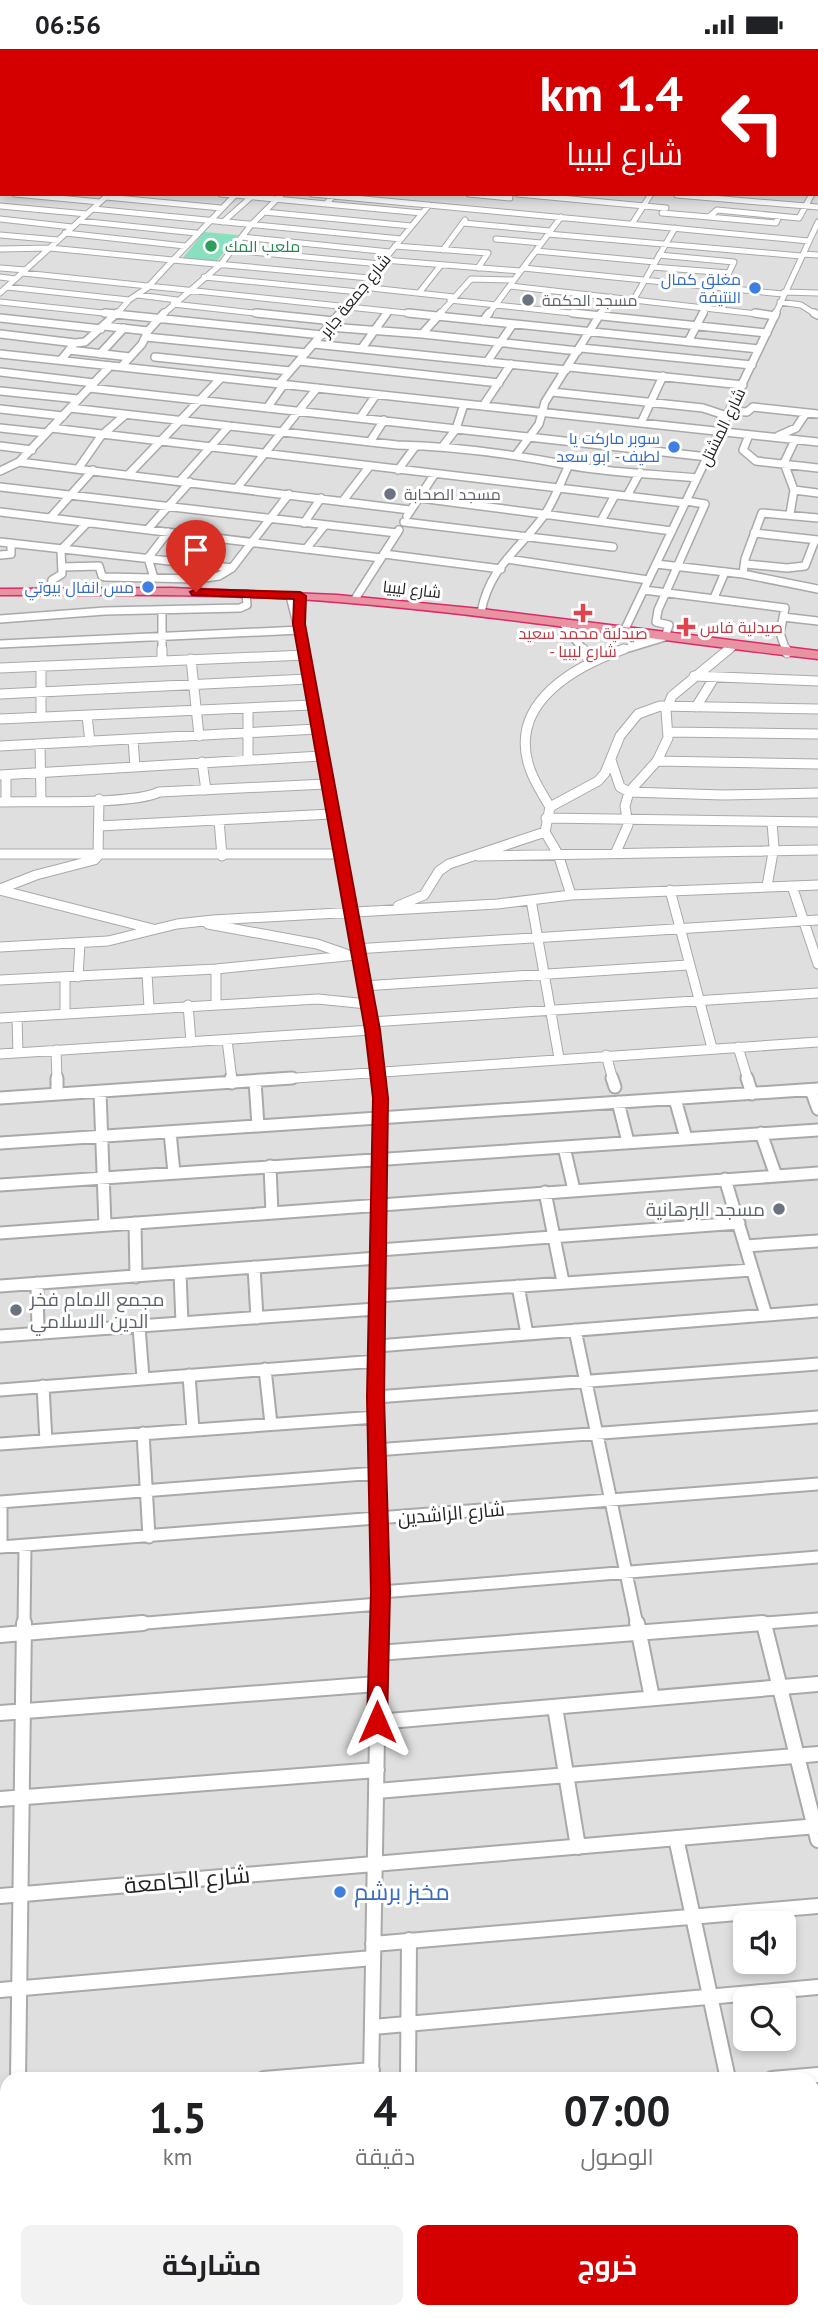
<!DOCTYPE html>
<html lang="ar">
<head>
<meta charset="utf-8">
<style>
	body { margin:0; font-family:"PT Sans",Cairo,sans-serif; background:#f2f2f2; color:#202124; direction:rtl; height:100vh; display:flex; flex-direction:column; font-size:26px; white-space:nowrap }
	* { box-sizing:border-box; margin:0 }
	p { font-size:23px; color:#757577 }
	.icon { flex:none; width:38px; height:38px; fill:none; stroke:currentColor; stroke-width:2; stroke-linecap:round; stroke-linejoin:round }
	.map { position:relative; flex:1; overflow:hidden; direction:ltr }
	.drawer { position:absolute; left:0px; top:2023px; width:819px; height:247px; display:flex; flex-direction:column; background:#fff; border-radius:21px 21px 0 0; box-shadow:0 4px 10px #0003; direction:rtl }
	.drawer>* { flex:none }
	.guide { position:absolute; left:0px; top:0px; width:819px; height:147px; box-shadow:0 4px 10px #0003; direction:rtl; background:#d40000; color:#fff; overflow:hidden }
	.fabs { position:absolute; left:733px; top:1862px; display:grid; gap:14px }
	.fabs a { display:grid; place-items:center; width:63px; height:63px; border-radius:10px; background:#fff; box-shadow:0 4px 10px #0003; font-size:35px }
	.pin { position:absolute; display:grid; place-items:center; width:60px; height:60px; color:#fff; margin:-72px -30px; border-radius:50% 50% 50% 0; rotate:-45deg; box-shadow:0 0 7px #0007 }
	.pin .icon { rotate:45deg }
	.me { position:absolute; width:77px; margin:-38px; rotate:0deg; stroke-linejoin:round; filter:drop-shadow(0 0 5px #0008) }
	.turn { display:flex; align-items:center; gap:24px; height:147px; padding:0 21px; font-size:32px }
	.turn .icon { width:91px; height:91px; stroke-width:2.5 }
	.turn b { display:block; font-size:49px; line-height:60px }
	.eta { display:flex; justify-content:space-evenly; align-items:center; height:119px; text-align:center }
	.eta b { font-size:42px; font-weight:700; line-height:49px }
	.button { display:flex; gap:14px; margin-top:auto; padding:14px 21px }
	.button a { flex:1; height:80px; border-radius:10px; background:#d40000; color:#fff; font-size:28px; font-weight:700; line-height:80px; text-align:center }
	.button a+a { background:#f2f2f2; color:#202124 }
	.status { display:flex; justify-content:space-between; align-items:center; height:49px; padding:0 35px; background:#fff; direction:ltr }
	.status svg { height:19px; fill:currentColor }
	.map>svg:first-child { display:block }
	.residential { fill:#e0dfdf; fill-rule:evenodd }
	.pitch { fill:#88e0be }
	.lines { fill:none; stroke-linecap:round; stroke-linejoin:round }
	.minor-far4-casing { stroke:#a9a9a9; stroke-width:7 }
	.minor-far3-casing { stroke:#a9a9a9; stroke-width:10 }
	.minor-far2-casing { stroke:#a9a9a9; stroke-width:11 }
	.minor-far1-casing { stroke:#a9a9a9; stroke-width:15 }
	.minor-casing { stroke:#a9a9a9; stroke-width:18 }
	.highway-casing { stroke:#dc2a67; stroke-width:3 }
	.minor-far4 { stroke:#fff; stroke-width:5 }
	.minor-far3 { stroke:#fff; stroke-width:7 }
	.minor-far2 { stroke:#fff; stroke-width:9 }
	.minor-far1 { stroke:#fff; stroke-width:11 }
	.minor { stroke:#fff; stroke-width:14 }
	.highway { fill:#e892a2; fill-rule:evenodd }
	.route { fill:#d40000; stroke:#8a0000; stroke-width:2 }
	.leisure-dot { fill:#2e9e5b; stroke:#fff; stroke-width:2.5 }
	.shop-dot { fill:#3f7fe0; stroke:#fff; stroke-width:2.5 }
	.worship-dot { fill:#6b7280; stroke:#fff; stroke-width:2.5 }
	.health-dot { fill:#e0444e; stroke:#fff; stroke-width:2.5 }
	.labels { text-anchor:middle; stroke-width:6; stroke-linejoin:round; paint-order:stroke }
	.far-leisure-label { font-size:16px; fill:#27864d; stroke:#fff; text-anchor:start }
	.far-shop-label { font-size:16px; fill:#366cbe; stroke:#fff; text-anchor:end }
	.far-street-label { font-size:16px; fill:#222; stroke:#fff }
	.far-worship-label { font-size:16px; fill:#5b616d; stroke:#fff; text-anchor:start }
	.far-health-label { font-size:16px; fill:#be3a42; stroke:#fff; text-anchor:start }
	.worship-label { font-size:19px; fill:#5b616d; stroke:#fff; text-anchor:end }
	.street-label { font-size:19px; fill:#222; stroke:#fff }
	.near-street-label { font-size:23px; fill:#222; stroke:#fff }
	.near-shop-label { font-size:23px; fill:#366cbe; stroke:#fff; text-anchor:start }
</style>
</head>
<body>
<div class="status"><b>06:56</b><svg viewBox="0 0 49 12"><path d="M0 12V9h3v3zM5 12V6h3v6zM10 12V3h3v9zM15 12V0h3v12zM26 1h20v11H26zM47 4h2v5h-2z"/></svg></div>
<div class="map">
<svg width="818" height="2269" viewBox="0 0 818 2269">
	<rect width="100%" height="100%" fill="#f2efe9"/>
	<!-- residential -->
	<path class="residential" d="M0 0H818V2269H0ZM2 2H817V145H2ZM746 1874H784V1913H746ZM746 1951H784V1990H746ZM7 2030H812V2263H7Z"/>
	<!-- pitch -->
	<path class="pitch" d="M204 183 238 186 217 212 183 209Z"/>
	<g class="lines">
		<!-- minor-far4 casing -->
		<g class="minor-far4-casing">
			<path id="minor-far4" d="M173 0 196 2
				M327 0 346 2
				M438 0 459 2
				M559 0 582 2
				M623 0 644 2
				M744 0 766 2
				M148 2 151 0
				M207 2H222
				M289 2 291 0
				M317 2 319 0
				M378 2 380 0
				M501 2 503 0
				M0 81 2 79
				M0 120 2 118
				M0 141 2 139
				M15 145 100 153
				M312 145 809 192
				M469 145 510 149
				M518 145 666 159
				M235 146 326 155
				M677 146 818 158
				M333 147 326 155 422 164
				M106 148 221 159
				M0 157 87 165
				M93 160 401 190
				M264 163 411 177
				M662 164 709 168 717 161 799 169 812 145
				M709 168 776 174 779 167
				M0 170 72 178
				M79 172 196 184
				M223 173 251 148
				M463 174 550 182
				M632 175 651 145
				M65 184 185 197
				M548 185 801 207
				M0 186 58 191
				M242 188 390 203
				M496 190 541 194
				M395 197 488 204 478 219
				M0 200 50 199 173 211 235 146 221 145
				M231 201 380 215
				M443 201 465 171
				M536 202 655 213
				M803 205 818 206
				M659 206 734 213 722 238
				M384 211 520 222
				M652 218 729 224
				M0 219 26 221
				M523 219 783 245
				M23 224 425 266
				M0 228 15 230
				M204 228 359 243
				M510 237 766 266
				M7 238 129 251
				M362 238 454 248
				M784 243 818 244
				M0 244 109 145
				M419 244 441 216
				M138 246 177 251
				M634 250 675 179
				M450 251 589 266
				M0 253 122 266
				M780 253 801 256 817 266
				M173 255 272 266
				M116 266 129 251 147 239 173 211 369 229
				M162 266 221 215 251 176 282 145
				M339 266 429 156
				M386 266 388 262
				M439 266 471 230 514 231
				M488 266 561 168
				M600 266 611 248
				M703 266 707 257
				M775 266 818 173"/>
		</g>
		<!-- minor-far3 casing -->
		<g class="minor-far3-casing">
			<path id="minor-far3" d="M105 264 322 286
				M256 264 334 272
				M408 264 759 300
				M573 264 767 284
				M755 264 775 267
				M814 264 818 266
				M0 269 101 280
				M483 272 489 264
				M104 277 148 282
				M329 278 422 285 441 264
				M0 285 75 294 61 311
				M422 285 578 302
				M146 288 306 304
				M688 293 703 264
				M75 294 85 293 117 264
				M314 295 566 321
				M362 299 387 264
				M581 299 752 316
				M69 301 130 308
				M0 305 818 393
				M100 305 124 279
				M155 308 290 322
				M299 312 499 334
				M487 313 513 275
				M121 318 142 295 148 282 164 264
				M569 318 743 336
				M0 323 94 334
				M279 335 340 264
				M89 339 708 408
				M0 342 78 350
				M552 343 703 359 727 367
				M483 357 511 315
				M70 359 397 396C455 397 511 405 568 416 610 424 655 425 697 429
				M267 359 284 335
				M0 360 63 367
				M730 362 747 363 753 358 818 365
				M360 369 376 346
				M641 374 663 327
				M0 379 46 384
				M51 379 685 454
				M749 386 743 401 756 412 818 419
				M778 387 796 379 806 364
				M370 393 384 371
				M0 397 32 401
				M443 397 456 380 464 355
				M516 406 539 375 545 353 601 264
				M19 413 410 461
				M78 420 101 387 125 366
				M398 421 415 398
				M0 422 19 413 110 317
				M129 425 221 329
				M180 432 229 377
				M0 438 397 484
				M237 439 317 339
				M794 441 818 444
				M627 447 640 423
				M420 449 672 482
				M342 453 369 418
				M0 463 381 509
				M790 465 794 441 784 414 795 391
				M407 467 434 426
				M50 469 93 421
				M601 472 615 446
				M404 473 613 498
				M304 474 321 449
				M148 480 190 433
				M754 484 818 491
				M0 493 232 519
				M306 500 325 476
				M384 505 501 520
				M0 506 11 505V494
				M507 510 648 531
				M656 515 743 525 818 540
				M746 515 787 519 805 517 815 491
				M62 518 99 517 102 527 105 528 198 530
				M743 525 745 510 762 464 818 469
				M154 529 148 509 168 483
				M644 541 785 559 780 584 786 602
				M50 542 52 531 62 525 61 501 87 474
				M196 543 198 530 219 527 232 519 289 445
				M290 547 304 602
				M300 547 301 573
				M714 549 725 523
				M355 550 399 481
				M162 563V602
				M481 563C490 516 521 500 545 465 555 450 561 432 569 416
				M783 568 818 572
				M0 570 105 562 240 559 247 556 246 545
				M563 574 584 602
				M624 582 776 264
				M0 595 300 581
				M619 602 665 588 669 576 656 573 658 561 705 455 686 452
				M727 602 734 597"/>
		</g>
		<!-- minor-far2 casing -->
		<g class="minor-far2-casing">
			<path id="minor-far2" d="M162 600V612
				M304 600 379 1031
				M583 600 590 614
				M786 600 787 604
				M191 610 199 687
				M41 617V667
				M0 619 305 606
				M694 627 818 632
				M0 645 308 630
				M696 658 714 629
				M248 660V710
				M87 667 90 693
				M0 670 312 656
				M668 683 818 685
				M133 690 135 718
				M40 695 41 751
				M0 697 317 680
				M611 711 620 738 629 743 723 746 818 744
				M657 712 818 715
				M202 713 206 741
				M0 726 321 707
				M6 726V753
				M0 753C34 752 134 756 159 743L326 735
				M550 758C542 744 532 730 528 714 511 652 576 617 624 600
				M546 769 818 773
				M219 771 222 807
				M99 777 331 765
				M616 803 628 776 625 757 629 743 657 712 668 689 666 661 672 647 729 600
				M0 805H338
				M478 807 818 801
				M767 837 774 798 772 774
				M792 837 818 915
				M0 840 36 826 94 811 98 807 99 750
				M0 841 153 880
				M670 841 712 999
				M571 846 818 836
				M531 851 559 1009
				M398 857 424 846 439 822 449 815 545 783 550 758 598 732 605 724 620 687 638 665 660 657 818 660
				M208 875 317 895 346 905
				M0 898 108 892 177 875 213 871 497 855 571 846 558 805 545 783
				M355 900 818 871
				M216 920V955
				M147 924 149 959
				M65 928V964
				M78 928 80 894
				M0 931 216 920 356 906
				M363 937 688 916
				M188 956 191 993
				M17 968 18 1004
				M0 969 318 950 367 955
				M371 973 818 944
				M227 991 232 1031
				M738 998 748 1031
				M56 1001 57 1031
				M0 1005 372 981
				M606 1006 613 1031
				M267 1031 818 993"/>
		</g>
		<!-- minor-far1 casing -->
		<g class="minor-far1-casing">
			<path id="minor-far1" d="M57 1029V1045
				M231 1029 232 1034
				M379 1029C383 1153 374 1277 375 1401 376 1459 382 1518 379 1576
				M612 1029 615 1038
				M747 1029 752 1045
				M255 1032 258 1077
				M811 1041 818 1060
				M100 1043 105 1176
				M0 1049 292 1029
				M675 1050 686 1089
				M618 1053 628 1093
				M170 1083 174 1124
				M761 1084 776 1127
				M0 1094 818 1040
				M564 1098 574 1141
				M270 1117 272 1164
				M725 1130 766 1266
				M0 1136 818 1081
				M545 1143 563 1233
				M135 1174 136 1228
				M0 1184 818 1124
				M745 1197 818 1192
				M379 1201 739 1174
				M254 1218 257 1269
				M180 1224 182 1274
				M37 1234 38 1284
				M0 1237 378 1209
				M518 1237 527 1285
				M377 1247 752 1221
				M139 1278 143 1329
				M575 1281 637 1576
				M0 1287 376 1260
				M377 1297 818 1262
				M265 1320 271 1375
				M189 1326 193 1381
				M43 1337 46 1392
				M0 1341 377 1312
				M376 1348 818 1315
				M143 1384 149 1488
				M0 1395 376 1368
				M375 1401 818 1368
				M0 1453 377 1424
				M1 1453V1498
				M0 1498 818 1435
				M381 1543 818 1508
				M24 1576 25 1497
				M122 1576 379 1555
				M740 1576 818 1570"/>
		</g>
		<!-- minor casing -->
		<g class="minor-casing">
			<path id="minor" d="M637 1574 652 1649
				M764 1575 818 1791
				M0 1586 143 1574
				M378 1604 763 1574
				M555 1658 578 1798
				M0 1664 377 1635
				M377 1673 818 1635
				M377 1742 818 1705
				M0 1750 377 1721
				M676 1789 728 2030
				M0 1847 818 1777
				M373 1895 818 1857
				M0 1941 373 1909
				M373 1978 818 1938
				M18 2030 24 1574
				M264 2030 372 2021
				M371 2030 379 1574
				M408 2030 409 1891
				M772 2030 818 2026
				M0 2052 7 2051
				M812 2081H818
				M0 2172 7 2171
				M812 2190 818 2189
				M71 2263V2269
				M773 2263 774 2269
				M279 2269 365 2263"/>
		</g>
		<!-- highway casing -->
		<g class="highway-casing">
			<path id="highway" d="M171 539 337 546 481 560 818 602V610C658 592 499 566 339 553 226 544 113 546 0 546V540Z"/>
		</g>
		<!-- minor-far4 -->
		<use href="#minor-far4" class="minor-far4"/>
		<!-- minor-far3 -->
		<use href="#minor-far3" class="minor-far3"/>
		<!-- minor-far2 -->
		<use href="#minor-far2" class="minor-far2"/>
		<!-- minor-far1 -->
		<use href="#minor-far1" class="minor-far1"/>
		<!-- minor -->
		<use href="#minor" class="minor"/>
		<!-- highway -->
		<use href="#highway" class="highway"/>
	</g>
	<!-- route -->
	<path class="route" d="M196 540 300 543 306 547 305 575 380 981 388 1049 384 1348 390 1543 387 1673 384 1678 377 1681 370 1678 367 1673 371 1543 367 1348 373 1049 365 981 293 575 294 550 192 546 190 543Z"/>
	<!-- markers -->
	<circle class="leisure-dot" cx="211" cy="197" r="7"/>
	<g class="shop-dot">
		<circle cx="755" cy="239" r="7"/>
		<circle cx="674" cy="398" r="7"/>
		<circle cx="148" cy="538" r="7"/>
		<circle cx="340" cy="1843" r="7"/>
	</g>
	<g class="worship-dot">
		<circle cx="528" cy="251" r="7"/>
		<circle cx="390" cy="445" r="7"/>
		<circle cx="779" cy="1160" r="7"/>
		<circle cx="16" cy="1261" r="7"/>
	</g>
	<g class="health-dot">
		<path d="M579.5 553.5h7v7h7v7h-7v7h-7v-7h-7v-7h7z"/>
		<path d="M682.5 567.5h7v7h7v7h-7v7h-7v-7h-7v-7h7z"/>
	</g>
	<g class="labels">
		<!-- far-leisure labels -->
		<g class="far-leisure-label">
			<text x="225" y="203">ملعب المك</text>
		</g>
		<!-- far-shop labels -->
		<g class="far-shop-label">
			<text x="741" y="236">مغلق كمال<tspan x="741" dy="18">النتيفة</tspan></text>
			<text x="660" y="395">سوبر ماركت يا<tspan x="660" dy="18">لطيف - ابو سعد</tspan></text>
			<text x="134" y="544">مس انفال بيوتي</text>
		</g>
		<!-- far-street labels -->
		<g class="far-street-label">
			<text transform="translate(355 246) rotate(-51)" y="6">شارع جمعة جابر</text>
			<text transform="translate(722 378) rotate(-64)" y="6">شارع المشتل</text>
			<text transform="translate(412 540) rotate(6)" y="6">شارع ليبيا</text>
		</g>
		<!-- far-worship labels -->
		<g class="far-worship-label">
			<text x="542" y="257">مسجد الحكمة</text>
			<text x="404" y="451">مسجد الصحابة</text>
		</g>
		<!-- far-health labels -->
		<g class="far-health-label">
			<text x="700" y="584">صيدلية فاس</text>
			<text x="583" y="590" text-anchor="middle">صيدلية محمد سعيد<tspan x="583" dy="18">- شارع ليبيا</tspan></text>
		</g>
		<!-- worship labels -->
		<g class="worship-label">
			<text x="765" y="1167">مسجد البرهانية</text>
			<text x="30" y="1257" text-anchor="start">مجمع الامام فخر<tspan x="30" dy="22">الدين الاسلامي</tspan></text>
		</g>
		<!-- street labels -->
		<g class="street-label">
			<text transform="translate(451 1464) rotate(-5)" y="7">شارع الراشدين</text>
		</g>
		<!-- near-street labels -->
		<g class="near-street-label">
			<text transform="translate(187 1831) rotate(-5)" y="8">شارع الجامعة</text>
		</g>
		<!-- near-shop labels -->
		<g class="near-shop-label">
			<text x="354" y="1851">مخبز برشم</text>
		</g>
	</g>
</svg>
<div class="fabs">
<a><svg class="icon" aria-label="sound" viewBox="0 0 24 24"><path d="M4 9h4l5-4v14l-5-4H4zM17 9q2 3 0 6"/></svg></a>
<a><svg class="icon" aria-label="search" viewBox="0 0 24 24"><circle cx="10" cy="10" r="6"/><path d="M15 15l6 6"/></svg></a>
</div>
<div class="pin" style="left:196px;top:543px;background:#d93025"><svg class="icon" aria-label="arrive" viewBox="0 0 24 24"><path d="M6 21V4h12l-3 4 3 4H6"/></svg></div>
<svg class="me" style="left:377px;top:1673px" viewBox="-20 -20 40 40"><path d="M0-17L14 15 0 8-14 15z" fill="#d40000" stroke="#fff" stroke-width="4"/></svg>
<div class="guide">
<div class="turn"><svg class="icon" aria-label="left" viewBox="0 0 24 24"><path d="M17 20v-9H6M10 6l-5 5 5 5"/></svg><div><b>1.4 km</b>شارع ليبيا</div></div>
</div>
<section class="drawer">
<div class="eta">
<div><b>07:00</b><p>الوصول</p></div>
<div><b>4</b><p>دقيقة</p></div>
<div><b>1.5</b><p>km</p></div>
</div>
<div class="button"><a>خروج</a><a>مشاركة</a></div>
</section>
</div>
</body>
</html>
